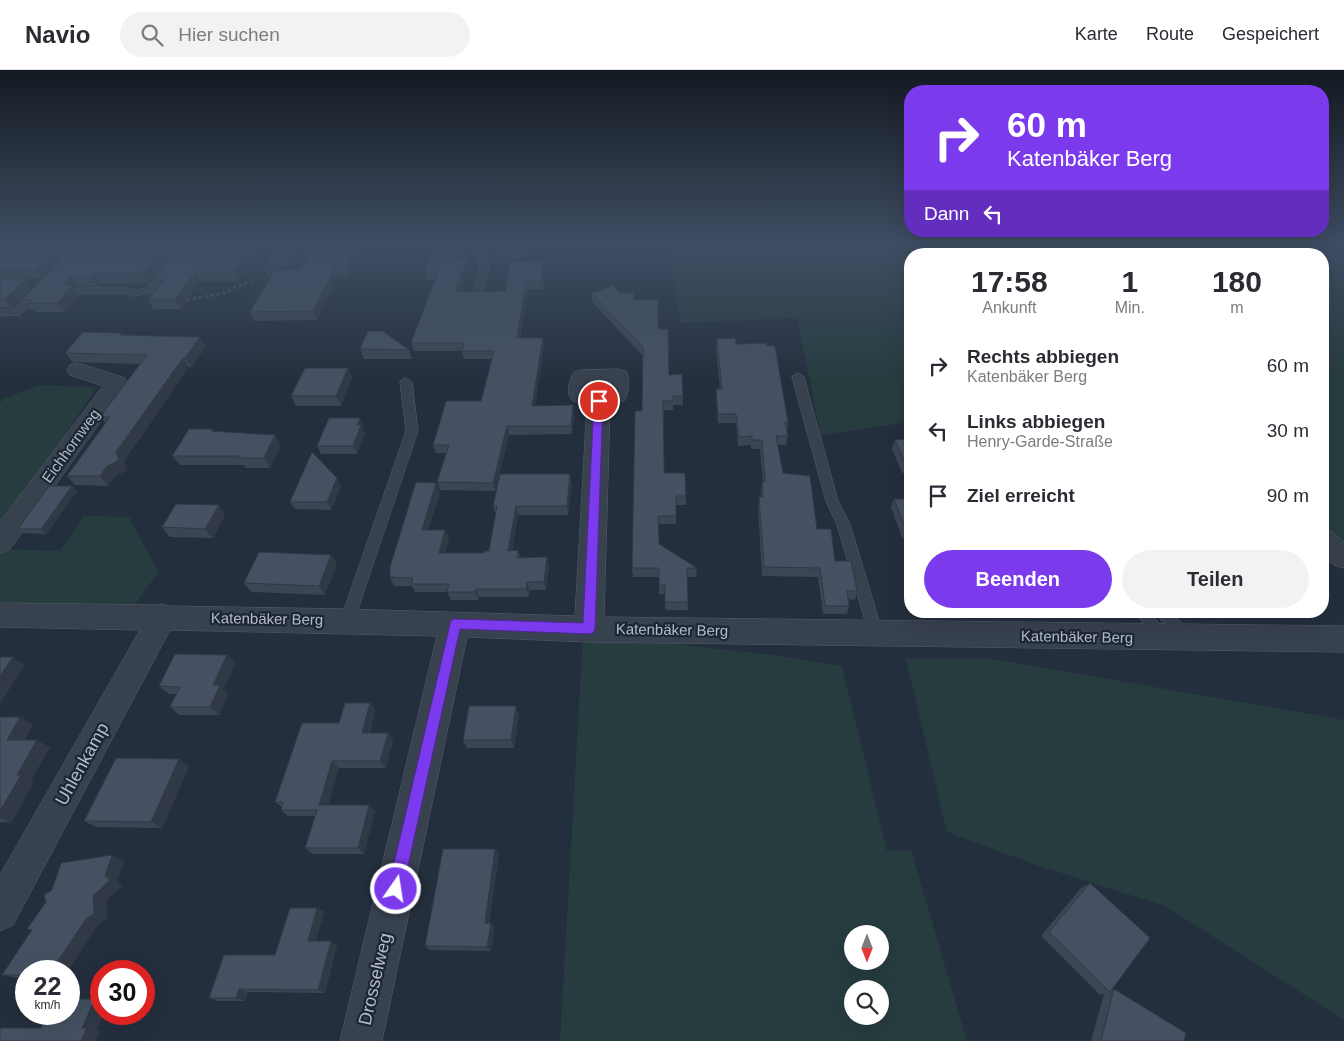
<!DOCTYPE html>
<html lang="de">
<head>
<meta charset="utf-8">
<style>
	body { margin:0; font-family:Helvetica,sans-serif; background:#f2f2f3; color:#2b2b33; height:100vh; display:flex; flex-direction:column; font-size:19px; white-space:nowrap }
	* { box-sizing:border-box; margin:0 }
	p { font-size:16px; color:#7c7c81 }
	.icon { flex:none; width:28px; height:28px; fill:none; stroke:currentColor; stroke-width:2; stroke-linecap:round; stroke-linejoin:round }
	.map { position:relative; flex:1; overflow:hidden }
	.side { position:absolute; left:904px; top:178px; width:425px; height:370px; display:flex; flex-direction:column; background:#fff; border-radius:20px; box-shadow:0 5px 20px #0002 }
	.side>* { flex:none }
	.banner { position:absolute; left:904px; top:15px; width:425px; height:152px; border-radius:20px; box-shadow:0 5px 20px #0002; background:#7c3aed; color:#fff; overflow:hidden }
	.needle { width:32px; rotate:180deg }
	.controls { position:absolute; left:844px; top:855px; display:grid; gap:10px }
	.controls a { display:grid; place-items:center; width:45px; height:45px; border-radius:50%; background:#fff; box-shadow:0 5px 20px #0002; font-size:25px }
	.speed { position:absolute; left:15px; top:890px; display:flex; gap:10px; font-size:25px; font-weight:700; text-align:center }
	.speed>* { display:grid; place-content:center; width:65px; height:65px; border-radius:50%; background:#fff; box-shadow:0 5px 20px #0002; line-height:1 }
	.speed small { font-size:12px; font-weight:400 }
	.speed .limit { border:8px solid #d22; background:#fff; color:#111 }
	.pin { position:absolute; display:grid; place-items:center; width:42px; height:42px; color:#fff; margin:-21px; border:2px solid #fff; border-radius:50%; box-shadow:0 1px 5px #0007 }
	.me { position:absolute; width:55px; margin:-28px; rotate:13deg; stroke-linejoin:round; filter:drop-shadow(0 0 4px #0008) }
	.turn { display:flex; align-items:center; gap:18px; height:105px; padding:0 20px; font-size:22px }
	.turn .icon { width:65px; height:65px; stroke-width:2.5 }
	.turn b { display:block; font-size:35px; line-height:42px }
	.then { display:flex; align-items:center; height:48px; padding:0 20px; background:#0003; gap:10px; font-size:19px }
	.eta { display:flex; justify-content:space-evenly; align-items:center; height:85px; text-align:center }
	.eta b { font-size:30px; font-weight:700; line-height:35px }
	.action { display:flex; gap:10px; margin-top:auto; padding:10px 20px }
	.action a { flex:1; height:58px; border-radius:30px; background:#7c3aed; color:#fff; font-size:20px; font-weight:700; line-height:58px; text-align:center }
	.action a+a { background:#f2f2f3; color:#2b2b33 }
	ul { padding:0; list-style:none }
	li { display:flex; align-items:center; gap:15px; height:65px; padding:0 20px }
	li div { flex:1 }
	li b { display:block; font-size:19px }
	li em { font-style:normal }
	header { display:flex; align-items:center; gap:30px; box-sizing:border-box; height:70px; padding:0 25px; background:#fff; border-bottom:1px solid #e1e1e2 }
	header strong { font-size:24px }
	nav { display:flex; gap:28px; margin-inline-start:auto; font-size:18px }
	.search { width:350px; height:45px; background:#f2f2f3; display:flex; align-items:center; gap:12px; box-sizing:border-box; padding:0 18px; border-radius:28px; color:#7c7c81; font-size:19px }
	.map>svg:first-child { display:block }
	.green { fill:#263c3f; fill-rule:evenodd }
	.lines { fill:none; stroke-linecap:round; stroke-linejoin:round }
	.lane-casing { stroke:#565f6c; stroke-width:1 }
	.street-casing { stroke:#565f6c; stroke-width:1 }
	.path { stroke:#44595c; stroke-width:2.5; stroke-dasharray:3 3; stroke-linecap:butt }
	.lane { fill:#38414e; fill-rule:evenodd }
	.street { fill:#38414e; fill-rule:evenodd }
	.wall { fill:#3b4654 }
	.shaded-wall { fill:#303945 }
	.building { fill:#455162; stroke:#303945 }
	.route { fill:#7c3aed; stroke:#51269a }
	.labels { text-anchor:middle; stroke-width:4.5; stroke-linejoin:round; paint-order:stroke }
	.street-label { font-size:15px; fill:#b4bcc9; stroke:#1d2633 }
	.near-street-label { font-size:18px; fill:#b4bcc9; stroke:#1d2633 }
</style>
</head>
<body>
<header>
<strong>Navio</strong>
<div class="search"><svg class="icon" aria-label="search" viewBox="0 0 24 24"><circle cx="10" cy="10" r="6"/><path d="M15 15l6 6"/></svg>Hier suchen</div>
<nav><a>Karte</a><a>Route</a><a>Gespeichert</a></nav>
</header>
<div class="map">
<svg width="1344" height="971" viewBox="0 0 1344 971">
	<rect width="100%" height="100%" fill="#242f3e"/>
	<!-- green -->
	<path class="green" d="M668 176H926L935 184H910V352L821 365 797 248 680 253Z
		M994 176H1344V481L1323 463 1322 184H1003Z
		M39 315 97 317 0 463V333L3 329Z
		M84 446 129 447 152 491 159 501 132 539 0 535V479L60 481Z
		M583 567H612L773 585 842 596 887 781 911 780 967 971H560ZM852 864H880V891H852ZM852 919H880V946H852Z
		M988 588 1344 650V950L1165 836 1036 795 947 762 906 589Z"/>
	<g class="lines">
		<!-- lane casing -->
		<g class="lane-casing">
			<path id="lane" d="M178 176H188L152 222 135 226 119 223 76 224 71 221 76 218 119 217 135 220 146 218Z
				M478 176H488L486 184 489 197 484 220 479 223 474 220 479 197 476 184Z
				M37 218 42 221 20 245 0 246V240H13L34 219Z
				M798 303 804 307 838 431 850 454 883 564 881 569 876 570 871 569 869 564 837 455 826 431 792 307Z
				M406 308 412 312 418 361 354 551 352 555 347 557 342 555 340 551 406 361 400 312Z
				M1136 541H1151L1167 568 1165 573 1160 574 1155 573Z
				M1154 541H1170L1191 563 1193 568 1191 573 1186 574 1181 573Z"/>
		</g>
		<!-- street casing -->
		<g class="street-casing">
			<path id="street" d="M279 176H297L281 203 274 205 267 203 264 199Z
				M975 176H995L1002 184H982Z
				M78 293 125 308 128 313 10 479 0 483V452L103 316 70 305 67 300 70 295Z
				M618 299 626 301C631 309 629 323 624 331L610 335 604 547 1344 556V582L589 572 467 567 382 971H340L437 566 170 560 13 855 0 861V805L140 560 0 557V533L158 535 163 534 168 536 347 539 575 546 587 335C583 334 575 333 572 330 565 324 570 308 574 302L582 300ZM606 313 605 322 599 323 592 321V314Z
				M1322 459 1332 462 1344 472V498L1334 495 1322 485Z"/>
		</g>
		<!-- path -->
		<path class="path" d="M187 230 223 223 257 208"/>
		<!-- lane -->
		<use href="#lane" class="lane"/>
		<!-- street -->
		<use href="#street" class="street"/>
	</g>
	<!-- wall -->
	<path class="wall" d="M0 176H151L119 177 164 176 169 185 148 213H100L98 216H76L73 219 78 226 64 242H36L33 239H29L22 230 64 186 42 208 0 209Z
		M179 176H258L259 179 238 211H200L181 239H154L148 230 162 212 157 204Z
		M464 176 460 189 469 197 460 221H505L543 191 545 200 543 219H528L520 268 544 276 535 336 574 344 572 364 509 365 495 421 440 420 437 412 446 383H436L433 375 481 331 492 289H464L462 281H414L411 273 435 210H427L425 202Z
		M501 176H525L523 188H502L500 178Z
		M361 180 350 206H338L317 250 254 251 250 242 300 200Z
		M0 209H26L32 218 12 238H0Z
		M592 223H634L635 230 658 259 669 305 683 326V335H673V340H664V403H685L686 435H676V454H658L659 474 697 498 696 507H687L688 540H665V524H659V507H633L632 498 642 341 643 286 592 232Z
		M124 265 206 276 192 297H189L124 391 127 400 114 407 108 416 75 415 67 406 106 353 100 347 140 294 73 292 65 283Z
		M717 269 736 274 788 352 787 361 788 366 786 375H777L783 403 817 459 835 491 857 521 855 530 848 529 849 536 847 544H823L818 507 762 506 758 436 759 427H761V421L762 412H763L760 379H751V375L738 376 736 353H718L716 328V319H720L716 278Z
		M360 279 409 280 412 289H364Z
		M348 298 352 308 341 336H296L291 326Z
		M363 356 362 358 365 363 357 384H321L317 376Z
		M212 359 214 361 281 375 270 398H246L244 395H180L172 386Z
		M910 369V402L902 403 892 379 895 370Z
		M572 413 568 445H518L512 480H518L520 487H547L549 496 546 520H530L529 527H479L478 530H451L447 522H415L412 516H394L390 507 440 422 428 460 449 468 445 483H484L489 481 496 444 493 436Z
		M72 416 77 421 46 464 23 463 18 459Z
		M341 416 331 440 295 439 290 432Z
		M894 429H910V467L902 468 891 437Z
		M225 445 213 468 170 467 162 457Z
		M337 494 325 525 251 522 244 513Z
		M235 593 224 619 228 624 219 645H179L170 637 176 624H169L159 616Z
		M370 633 375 641 370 663 393 670 386 698H339L328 735 375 741 364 784H313L305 778 315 746H288L281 740 282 737 275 732 339 653Z
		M519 644 514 678H467L463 670Z
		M0 647H20L33 655 24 670 50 677 31 710 34 712 11 753 0 752Z
		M189 696 162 758 96 757 84 751Z
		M495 779 499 784 489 853H491L494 857 491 881 430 880 425 876Z
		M124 791 117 811 122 816 106 831 107 848 26 901V909L18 908 2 905 32 860 46 832Z
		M1090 813 1112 920 1114 919 1184 971H1091L1104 924 1100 925 1041 866 1081 818Z
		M317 838 324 842 316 871H331L337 875 325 923 248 922 245 931H218L209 928 275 885Z"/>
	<!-- shaded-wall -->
	<path class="shaded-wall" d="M60 176H74L42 208 36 199Z
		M164 176 169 185 148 213 142 204Z
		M251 176H258L259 179 238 211 234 202Z
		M356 176H360L361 180 350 206 347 197Z
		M460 176H464L458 198 456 189Z
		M522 176H525L523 188 522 178Z
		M467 189 469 197 458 230 455 222Z
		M543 191 545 200 543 219 541 211Z
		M335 197 338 206 317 250 313 241Z
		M195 202 200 211 181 239 175 230Z
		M94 204 100 213 98 216 92 207Z
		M70 207 76 216 73 219 78 226 64 242 57 233 63 213Z
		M26 209 32 218 12 238 5 229Z
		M526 211 528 219 518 276 517 268Z
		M200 267 206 276 192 297 185 288Z
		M543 268 544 276 534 344 532 336Z
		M183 288 189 297 124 391 127 400 114 407 108 416 100 406Z
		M348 298 352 308 341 336 336 326Z
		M573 335 574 344 572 364 571 356Z
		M360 348 363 356 362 358 365 363 357 384 353 376 357 355Z
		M507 356 509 365 495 421 493 413Z
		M275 365 281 375 270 398 264 388Z
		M570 404 572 413 568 445 567 436Z
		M337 408 341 416 331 440 327 432Z
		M436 413 440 422 425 468 422 460Z
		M72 416 77 421 46 464 41 459Z
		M219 435 225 445 213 468 205 459Z
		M516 436 518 445 511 489 508 481Z
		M445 460 449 468 443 491 439 483Z
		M331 485 337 494 325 525 319 516Z
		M547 487 549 496 546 520 544 512Z
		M527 512 530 520 529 527 526 519Z
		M476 519 479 527 478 530 475 522Z
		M227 585 235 593 224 619 228 624 219 645 210 637 213 615Z
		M13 587 25 595 0 634V606Z
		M370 633 375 641 368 670 362 663Z
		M516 636 519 644 514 678 511 670Z
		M20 647 33 655 20 677 7 670Z
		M388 663 393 670 386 698 380 691Z
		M37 670 50 677 31 710 34 712 11 753 0 748V741L17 705Z
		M179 689 189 696 162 758 151 752Z
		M332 691 339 698 326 741 319 735Z
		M369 735 375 741 364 784 358 778Z
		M495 779 499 784 488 857 485 853Z
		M112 785 124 791 117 811 122 816 106 831 107 848 99 853 68 901H51L93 826Z
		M317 838 324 842 315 875 308 871Z
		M491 853 494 857 491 881 487 877Z
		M331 871 337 875 325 923 318 920Z
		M239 919 248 922 245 931 236 928Z
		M95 929 101 931V944H103L97 960 101 961 96 971H81L82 958Z"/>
	<!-- building -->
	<path class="building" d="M0 176H60L36 199 0 200Z
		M74 176H114L117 177 164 176 142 204H94L92 207H70L63 213 72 217 57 233H29L32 230H22Z
		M179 176H251L234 202H195L175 230H148L168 204H157Z
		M313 176H356L347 197H335L313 241 250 242 275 200H300Z
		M433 176H460L456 189H467L455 222 505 221 510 191H543L541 211H526L517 268H543L532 336 573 335 571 356H507L493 413 437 412 449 375H433L446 331H481L494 281H462L464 273H411L438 202H425Z
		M501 176H522V178H500Z
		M0 209H26L5 229H0Z
		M613 216 620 223H634V230L658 229V259H668L669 305 682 304 683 326H673V331H663L664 390V403H685L686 426H676V446H658L659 474 697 498H687L688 532H665V515H659V498H632L635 341H642L643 277 592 223Z
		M368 261H383L409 280 360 279Z
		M83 262 122 263 120 265 200 267 185 288H183L116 382 119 390 106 397 100 406H67L110 347H100L147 285 65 283Z
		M735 268 736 274 766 273 767 276H775L788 352H785L788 366H776L783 403 810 406 817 459H831L835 491H851L857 521H847L849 536H825L820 498 764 497 759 427H763L762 412H765L762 370H752V366L739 367 736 344H718L716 319H722L717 269Z
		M305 298H348L336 326H291Z
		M329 348H360L357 355H361L353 376H317Z
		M189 359H212L211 361 275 365 264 388H239L241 386H172Z
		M910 369V393H905L895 370Z
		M312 382 337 408 327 432H290Z
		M500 404H570L567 436H516L508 481 518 480 517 488 547 487 544 512H527L526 519H476L475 522H447L449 514H411L413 508 390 507V497L416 412 436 413 422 460H445L439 483H484L485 481H489L497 436H493Z
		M49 416H72L41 459H18Z
		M894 429H910V460H906Z
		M176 434 219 435 205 459 162 457Z
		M259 482 331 485 319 516 244 513Z
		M175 584 227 585 213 615H220L210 637H170L180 617 159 616Z
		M0 587H13L0 606Z
		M345 633H370L362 663H388L380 691H332L319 735H369L358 778H305L317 740H281L283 732H275L302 653H339Z
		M469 636H516L511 670H463Z
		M0 647H20L7 670H37L17 705H21L0 741Z
		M116 688 179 689 151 752 84 751Z
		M443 779H495L485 853H491L487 877 425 876Z
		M112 785 105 806 110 810 93 826 94 844 86 849 51 901H26V905H2L32 860 27 859 46 832 44 825 52 820 61 793Z
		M1090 813 1150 868 1110 922 1049 862Z
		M290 838H317L308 871H331L318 920 239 919 236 928H209L224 885H275Z
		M1114 919 1186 963 1184 971H1101Z
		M69 929H95L82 958H87L81 971H0V958H41L48 944H69Z"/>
	<!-- sky -->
	<linearGradient id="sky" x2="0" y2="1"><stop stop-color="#141a22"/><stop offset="0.56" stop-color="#3f4d63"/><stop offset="1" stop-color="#3f4d63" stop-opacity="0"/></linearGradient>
	<rect width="1344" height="312" fill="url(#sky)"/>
	<!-- route -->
	<path class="route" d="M599 328 603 331 595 559 593 563 589 564 460 559 403 819 401 825 396 827 390 825 388 819 451 550 455 549 583 553 594 331Z"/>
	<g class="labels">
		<!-- street labels -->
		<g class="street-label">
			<text transform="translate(71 376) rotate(-54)" y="5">Eichhornweg</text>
			<text transform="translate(267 549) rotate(1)" y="5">Katenbäker Berg</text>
			<text transform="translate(672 560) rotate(1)" y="5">Katenbäker Berg</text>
			<text transform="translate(1077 567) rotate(1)" y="5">Katenbäker Berg</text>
		</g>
		<!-- near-street labels -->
		<g class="near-street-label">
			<text transform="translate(82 694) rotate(-61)" y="6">Uhlenkamp</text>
			<text transform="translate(375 909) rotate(-77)" y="6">Drosselweg</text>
		</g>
	</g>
</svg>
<div class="controls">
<a><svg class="needle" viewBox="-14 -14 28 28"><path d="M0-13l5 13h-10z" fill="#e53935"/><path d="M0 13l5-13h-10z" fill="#7c7c81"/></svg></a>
<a><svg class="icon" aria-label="search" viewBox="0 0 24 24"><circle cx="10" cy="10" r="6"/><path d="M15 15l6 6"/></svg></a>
</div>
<div class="speed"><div>22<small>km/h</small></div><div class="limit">30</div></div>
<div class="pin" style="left:599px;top:331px;background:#d93025"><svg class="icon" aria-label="arrive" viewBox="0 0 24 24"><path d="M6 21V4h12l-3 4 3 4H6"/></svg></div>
<svg class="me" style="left:396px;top:819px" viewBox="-20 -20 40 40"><circle r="17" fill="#7c3aed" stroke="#fff" stroke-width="3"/><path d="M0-11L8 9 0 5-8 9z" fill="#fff"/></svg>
<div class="banner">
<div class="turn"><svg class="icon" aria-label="right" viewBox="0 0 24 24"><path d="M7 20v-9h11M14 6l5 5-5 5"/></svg><div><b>60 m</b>Katenbäker Berg</div></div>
<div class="then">Dann<svg class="icon" aria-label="left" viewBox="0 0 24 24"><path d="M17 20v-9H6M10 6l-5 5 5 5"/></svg></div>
</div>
<section class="side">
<div class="eta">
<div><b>17:58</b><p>Ankunft</p></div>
<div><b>1</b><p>Min.</p></div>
<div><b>180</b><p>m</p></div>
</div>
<ul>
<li><svg class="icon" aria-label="right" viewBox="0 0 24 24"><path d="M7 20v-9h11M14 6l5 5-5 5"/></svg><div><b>Rechts abbiegen</b><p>Katenbäker Berg</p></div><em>60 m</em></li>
<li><svg class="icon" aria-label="left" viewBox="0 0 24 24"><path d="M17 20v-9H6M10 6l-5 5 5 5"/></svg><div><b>Links abbiegen</b><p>Henry-Garde-Straße</p></div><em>30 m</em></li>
<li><svg class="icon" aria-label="arrive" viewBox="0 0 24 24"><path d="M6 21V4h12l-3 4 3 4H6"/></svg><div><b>Ziel erreicht</b></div><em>90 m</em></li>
</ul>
<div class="action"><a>Beenden</a><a>Teilen</a></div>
</section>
</div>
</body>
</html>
